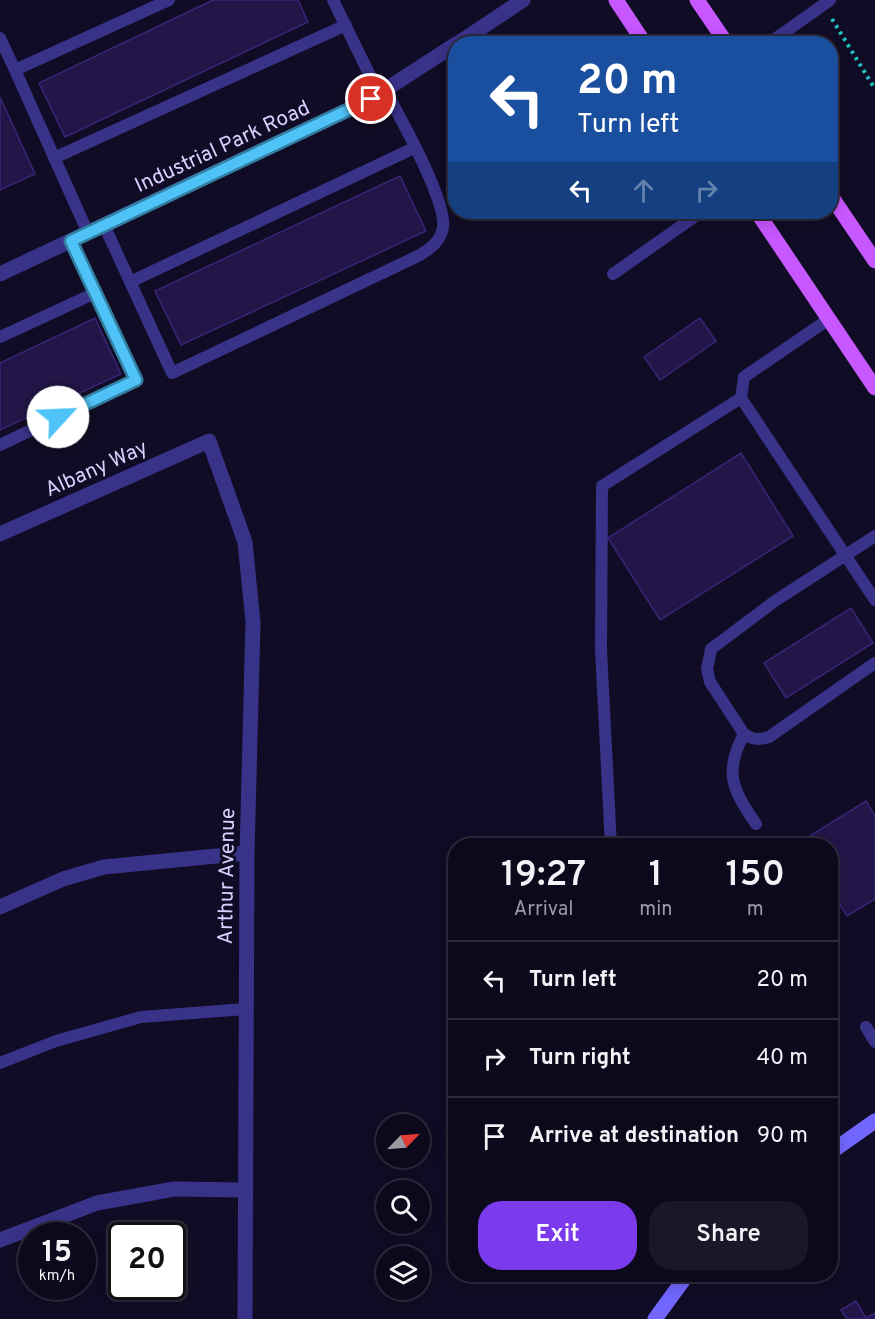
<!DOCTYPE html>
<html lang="en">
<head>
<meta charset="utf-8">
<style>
	body { margin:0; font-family:Overpass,sans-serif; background:#1b1729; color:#f1f3f6; height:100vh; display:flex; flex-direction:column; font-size:22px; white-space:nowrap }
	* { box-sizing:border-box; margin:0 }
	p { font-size:20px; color:#9a9aa3 }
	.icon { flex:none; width:33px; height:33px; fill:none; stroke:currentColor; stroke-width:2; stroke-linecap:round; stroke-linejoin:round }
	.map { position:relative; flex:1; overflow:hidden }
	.details { position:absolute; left:448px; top:838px; width:390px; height:444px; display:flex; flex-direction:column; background:#0d091c; border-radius:24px; box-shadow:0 3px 15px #0003,0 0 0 2px #2d2a3b }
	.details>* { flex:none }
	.top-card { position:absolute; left:448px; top:36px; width:390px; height:183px; border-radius:24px; box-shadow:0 3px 15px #0003,0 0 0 2px #2d2a3b; background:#1a4fa0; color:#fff; overflow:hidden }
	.needle { width:39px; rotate:65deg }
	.controls { position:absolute; left:376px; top:1114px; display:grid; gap:12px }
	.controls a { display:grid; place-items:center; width:54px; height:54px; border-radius:50%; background:#0d091c; box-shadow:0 3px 15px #0003,0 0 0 2px #2d2a3b; font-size:30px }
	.speed { position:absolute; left:18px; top:1222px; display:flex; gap:12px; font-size:30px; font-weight:700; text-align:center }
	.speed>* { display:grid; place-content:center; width:78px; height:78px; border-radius:50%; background:#0d091c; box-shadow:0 3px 15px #0003,0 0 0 2px #2d2a3b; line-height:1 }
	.speed small { font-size:15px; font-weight:400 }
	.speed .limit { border:3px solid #111; border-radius:9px; background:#fff; color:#111 }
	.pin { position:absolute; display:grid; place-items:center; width:51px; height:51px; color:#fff; margin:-26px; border:3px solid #fff; border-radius:50%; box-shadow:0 2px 6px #0007 }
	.me { position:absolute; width:66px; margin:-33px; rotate:65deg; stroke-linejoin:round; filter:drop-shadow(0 0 4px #0008) }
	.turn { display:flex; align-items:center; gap:21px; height:126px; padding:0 30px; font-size:27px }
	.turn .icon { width:78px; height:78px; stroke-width:2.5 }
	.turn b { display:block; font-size:42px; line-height:51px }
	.lanes { display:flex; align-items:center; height:57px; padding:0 30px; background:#0003; justify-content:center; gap:30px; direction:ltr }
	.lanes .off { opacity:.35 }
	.eta { display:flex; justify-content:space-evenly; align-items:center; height:102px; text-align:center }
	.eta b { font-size:36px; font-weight:600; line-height:42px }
	.button { display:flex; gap:12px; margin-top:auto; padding:12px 30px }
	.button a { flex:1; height:69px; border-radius:24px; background:#7c3aed; color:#fff; font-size:24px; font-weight:600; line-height:69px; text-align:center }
	.button a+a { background:#1b1729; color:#f1f3f6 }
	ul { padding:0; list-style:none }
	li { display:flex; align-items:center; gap:18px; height:78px; padding:0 30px; border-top:2px solid #2d2a3b }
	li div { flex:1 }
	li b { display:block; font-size:22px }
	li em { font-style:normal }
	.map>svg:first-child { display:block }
	.building { fill:#221648; stroke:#392577; stroke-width:1.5 }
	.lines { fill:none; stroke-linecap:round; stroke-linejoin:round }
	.path { stroke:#21c2bf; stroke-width:4; stroke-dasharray:3 4.5; stroke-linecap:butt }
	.lane { stroke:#393289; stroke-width:12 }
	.street { stroke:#393289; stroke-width:15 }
	.secondary { stroke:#7167ff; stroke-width:15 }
	.primary { stroke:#c757ff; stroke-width:15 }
	.route-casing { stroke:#337fa1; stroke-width:15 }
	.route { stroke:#4fc3f7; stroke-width:10 }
	.labels { text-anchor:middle; stroke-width:6; stroke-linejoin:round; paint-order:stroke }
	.street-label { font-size:21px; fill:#d7d0ff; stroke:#110c25 }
</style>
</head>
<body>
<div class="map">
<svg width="875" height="1319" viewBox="0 0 875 1319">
	<rect width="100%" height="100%" fill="#110c25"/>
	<!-- building -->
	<path class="building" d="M213 0H298L308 22 65 137 39 83Z
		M0 97 35 174 0 190Z
		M400 176 426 231 181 345 155 291Z
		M95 318 121 374 0 430V363Z
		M700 318 716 341 660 380 644 357Z
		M741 453 793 536 660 620 608 538Z
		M851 608 873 643 786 698 764 663Z
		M866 801 875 816V899L847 916 831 891V846H803L800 842Z
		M856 1301 866 1318 875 1313V1319H847L841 1310Z"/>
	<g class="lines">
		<!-- path -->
		<path class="path" d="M832 19 875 89"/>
		<!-- lane -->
		<path class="lane" d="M333 0 379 94
			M0 38 15 70
			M768 44 830 0
			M54 158 346 25
			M104 225 172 373 420 255C431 248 441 241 443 227 447 202 399 115 385 90
			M88 233 15 70 169 0
			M613 274 701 212
			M130 282 414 148
			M0 337 95 293
			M741 398 744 377 829 319
			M0 445 136 380 71 241
			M875 536 775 601 711 649 707 669 710 682 744 734C753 740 759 740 769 737L875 663
			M744 734C723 773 733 790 756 824
			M611 846 601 650 602 486 741 398 875 600
			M866 1027 875 1042
			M0 1063 56 1041 141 1017 246 1009"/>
		<!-- street -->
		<path class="street" d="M457 44 523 0
			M0 274 371 99 456 44
			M0 534 209 441 245 542 253 622 247 853 245 1319
			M0 907 63 879 104 867 247 853
			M0 1240 97 1203 174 1189 245 1190"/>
		<!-- secondary -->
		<path class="secondary" d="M831 1152 875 1121
			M655 1319 687 1275"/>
		<!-- primary -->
		<path class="primary" d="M616 0 645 44
			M697 0 727 44
			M831 196 875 261
			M757 212 875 388"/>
	</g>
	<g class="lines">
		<!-- route casing -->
		<g class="route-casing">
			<path id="route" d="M58 417 136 380 71 241 371 99"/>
		</g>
		<!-- route -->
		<use href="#route" class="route"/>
	</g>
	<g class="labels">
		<!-- street labels -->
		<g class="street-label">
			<text transform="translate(222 146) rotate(-25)" y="7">Industrial Park Road</text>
			<text transform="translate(96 468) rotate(-24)" y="7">Albany Way</text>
			<text transform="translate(226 876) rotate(-89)" y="7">Arthur Avenue</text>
		</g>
	</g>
</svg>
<div class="controls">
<a><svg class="needle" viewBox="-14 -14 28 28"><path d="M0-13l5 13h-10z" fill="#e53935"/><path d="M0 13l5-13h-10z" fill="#9a9aa3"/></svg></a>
<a><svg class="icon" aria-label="search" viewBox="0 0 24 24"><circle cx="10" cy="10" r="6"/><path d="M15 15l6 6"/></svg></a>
<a><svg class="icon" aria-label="layers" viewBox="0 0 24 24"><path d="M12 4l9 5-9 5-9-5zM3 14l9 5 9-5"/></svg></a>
</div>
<div class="speed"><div>15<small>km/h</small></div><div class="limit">20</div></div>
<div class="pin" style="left:371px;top:99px;background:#d93025"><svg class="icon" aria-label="arrive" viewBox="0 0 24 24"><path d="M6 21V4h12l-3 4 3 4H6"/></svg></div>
<svg class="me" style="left:58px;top:417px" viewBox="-20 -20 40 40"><circle r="19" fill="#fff"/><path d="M0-13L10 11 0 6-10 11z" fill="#4fc3f7"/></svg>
<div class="top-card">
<div class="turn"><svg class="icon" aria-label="left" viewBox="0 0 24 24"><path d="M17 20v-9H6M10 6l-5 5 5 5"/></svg><div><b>20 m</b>Turn left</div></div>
<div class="lanes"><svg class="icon" aria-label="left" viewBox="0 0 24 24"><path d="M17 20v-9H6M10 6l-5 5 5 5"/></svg><svg class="icon off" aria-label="ahead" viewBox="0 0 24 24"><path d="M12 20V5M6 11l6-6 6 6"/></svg><svg class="icon off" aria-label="right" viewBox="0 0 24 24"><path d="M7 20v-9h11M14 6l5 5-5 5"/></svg></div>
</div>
<section class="details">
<div class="eta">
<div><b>19:27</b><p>Arrival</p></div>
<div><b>1</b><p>min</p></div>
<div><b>150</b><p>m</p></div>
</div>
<ul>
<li><svg class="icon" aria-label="left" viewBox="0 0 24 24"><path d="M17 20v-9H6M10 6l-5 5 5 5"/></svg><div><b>Turn left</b></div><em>20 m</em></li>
<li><svg class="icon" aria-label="right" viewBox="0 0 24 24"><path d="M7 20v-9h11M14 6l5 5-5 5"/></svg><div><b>Turn right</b></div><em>40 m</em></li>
<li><svg class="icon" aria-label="arrive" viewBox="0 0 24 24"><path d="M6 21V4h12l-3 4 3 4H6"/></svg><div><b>Arrive at destination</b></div><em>90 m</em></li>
</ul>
<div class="button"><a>Exit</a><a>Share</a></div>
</section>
</div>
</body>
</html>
